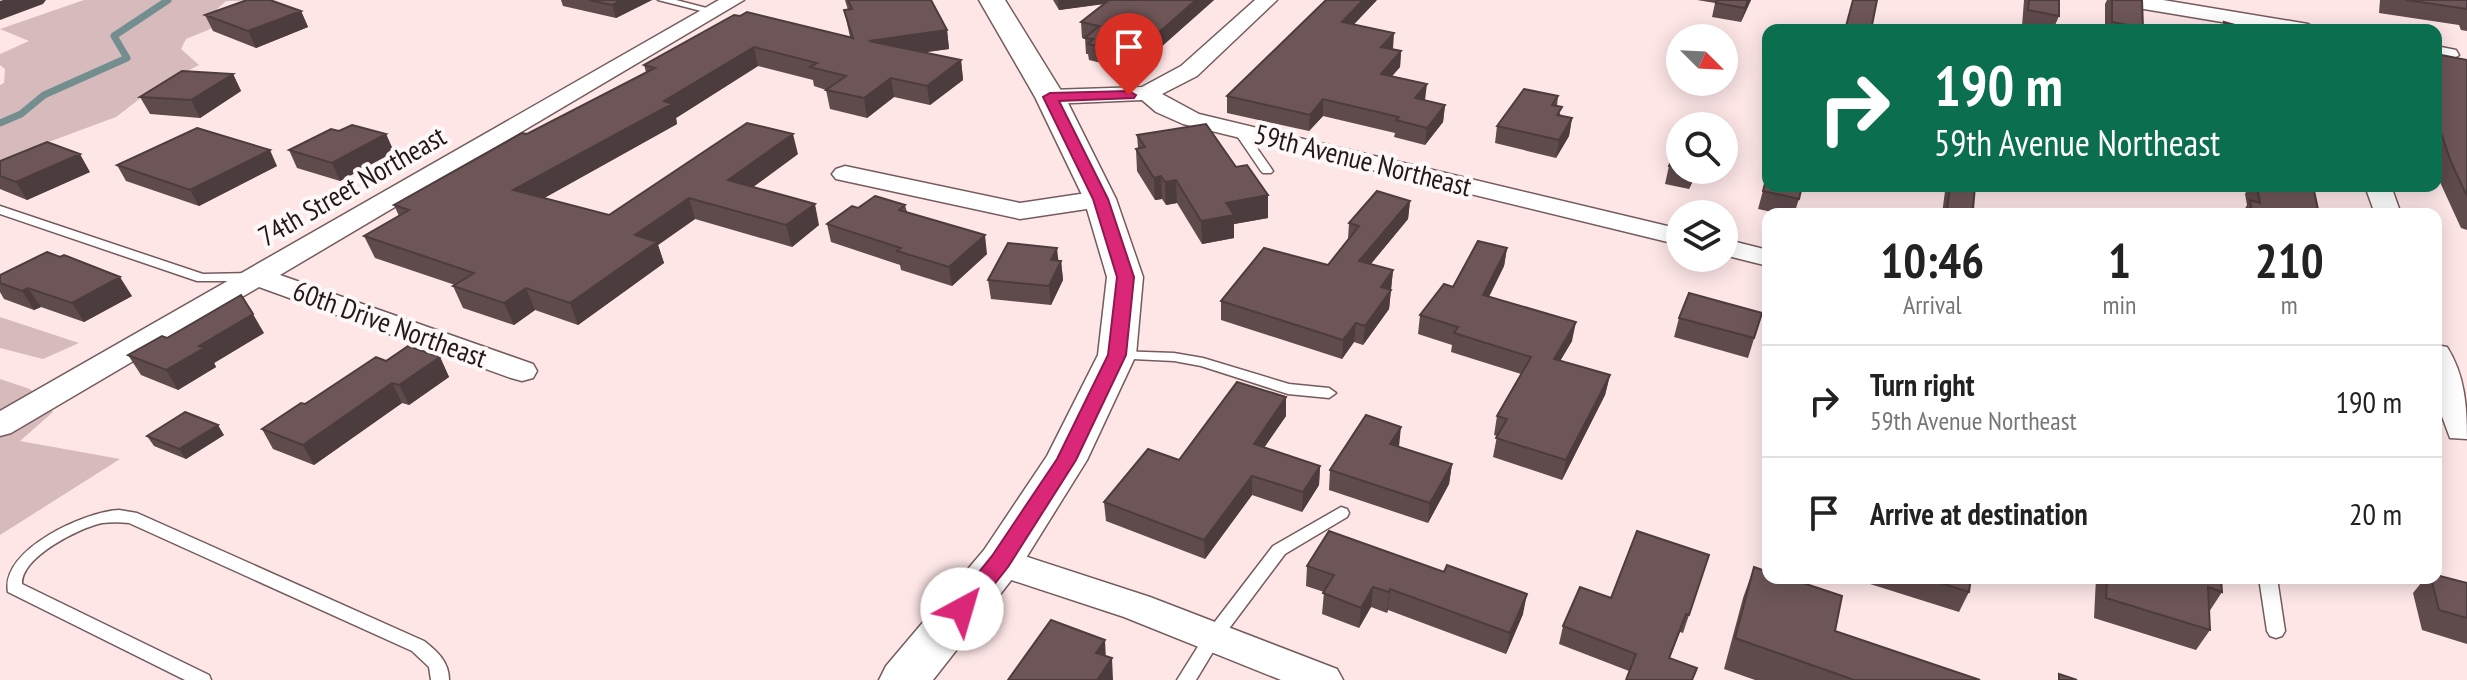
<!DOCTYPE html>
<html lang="en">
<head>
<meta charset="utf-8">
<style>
	body { margin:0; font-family:"PT Sans Narrow",sans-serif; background:#f2f2f2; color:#222; height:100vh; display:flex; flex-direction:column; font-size:30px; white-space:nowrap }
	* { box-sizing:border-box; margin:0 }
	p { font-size:26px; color:#767676 }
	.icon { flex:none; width:44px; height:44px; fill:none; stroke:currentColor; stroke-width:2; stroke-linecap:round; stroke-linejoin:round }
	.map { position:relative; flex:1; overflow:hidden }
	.side { position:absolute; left:1762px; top:208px; width:680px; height:376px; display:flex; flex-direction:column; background:#fff; border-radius:16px; box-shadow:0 4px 20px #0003 }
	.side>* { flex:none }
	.hud { position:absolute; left:1762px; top:24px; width:680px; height:168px; border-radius:16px; box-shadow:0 4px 20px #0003; background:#0b6e4f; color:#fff; overflow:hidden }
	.needle { width:52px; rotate:114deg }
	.controls { position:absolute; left:1666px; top:24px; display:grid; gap:16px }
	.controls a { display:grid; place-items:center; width:72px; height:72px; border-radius:50%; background:#fff; box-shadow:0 4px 20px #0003; font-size:40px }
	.pin { position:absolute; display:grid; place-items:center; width:68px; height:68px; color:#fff; margin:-82px -34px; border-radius:50% 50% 50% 0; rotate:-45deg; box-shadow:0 0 8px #0007 }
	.pin .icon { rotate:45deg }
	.me { position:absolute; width:88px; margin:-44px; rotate:39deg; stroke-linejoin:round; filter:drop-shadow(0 0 6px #0008) }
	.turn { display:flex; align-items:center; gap:28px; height:168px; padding:0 40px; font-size:36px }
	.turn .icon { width:104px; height:104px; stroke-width:2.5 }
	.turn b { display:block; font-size:56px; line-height:68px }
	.eta { display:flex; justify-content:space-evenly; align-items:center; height:136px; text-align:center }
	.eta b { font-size:48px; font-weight:700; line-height:56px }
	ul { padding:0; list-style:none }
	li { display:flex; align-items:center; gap:24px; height:112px; padding:0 40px; border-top:2px solid #e0e0e0 }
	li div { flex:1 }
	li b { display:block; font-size:30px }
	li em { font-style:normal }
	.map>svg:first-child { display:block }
	.green { fill:#d7babc }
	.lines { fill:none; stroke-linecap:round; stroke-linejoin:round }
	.stream { stroke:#738e8f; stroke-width:7 }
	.service-casing { stroke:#745b5d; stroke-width:3 }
	.minor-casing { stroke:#745b5d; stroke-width:3 }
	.tertiary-casing { stroke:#745b5d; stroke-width:3 }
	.service { fill:#fff; fill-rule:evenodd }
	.minor { fill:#fff; fill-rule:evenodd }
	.tertiary { fill:#fff; fill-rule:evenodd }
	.wall { fill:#5f4a4c }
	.shaded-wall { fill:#4d3c3e }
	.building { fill:#6e5658; stroke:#4d3c3e; stroke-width:2 }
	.route { fill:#db2777; stroke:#8e194d; stroke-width:2 }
	.labels { text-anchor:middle; stroke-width:8; stroke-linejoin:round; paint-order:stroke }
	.street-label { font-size:28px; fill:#231819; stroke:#fef8f8 }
</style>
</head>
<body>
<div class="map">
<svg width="2467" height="680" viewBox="0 0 2467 680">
	<rect width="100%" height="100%" fill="#fee6e7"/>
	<!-- green -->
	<path class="green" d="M84 0H281L226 1 213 13 237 18 186 39 181 49 199 65 154 88 116 117 0 160V85L4 83 5 69 0 65V54L29 41 0 29Z
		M0 317 79 343 43 359 0 348Z
		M0 379 30 389 53 412 20 441 120 459 0 535Z"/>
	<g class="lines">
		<!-- stream -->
		<path class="stream" d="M0 123 21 114 44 95 127 58 114 36 168 0"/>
		<!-- service casing -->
		<g class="service-casing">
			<path id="service" d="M658 0H676L718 11 713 14Z
				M1239 127 1243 128 1273 171 1271 173H1263L1261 171 1233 130Z
				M0 206 203 274 253 273 260 277 253 281H197L0 214Z
				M1117 351 1174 353 1203 358 1289 384 1329 388 1336 393 1329 398 1288 394 1201 366 1174 361 1112 358 1110 355 1112 352Z
				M1341 507 1347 509 1349 513 1347 517 1285 554 1219 642 1196 680H1177L1207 632 1273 546Z
				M119 510 137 513 424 641C438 652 449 662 449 680H431L429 667 412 651 129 523C120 522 111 522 102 523 79 528 21 557 22 584L209 675 211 680H185L8 592C0 549 87 511 119 510Z
				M2259 578H2277L2285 631 2282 636 2276 638 2270 636 2267 631Z"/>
		</g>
		<!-- minor casing -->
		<g class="minor-casing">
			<path id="minor" d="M719 0H744L280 275 533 364 537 371 533 378 522 381 511 378 259 287 11 433 0 436V411Z
				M1255 0H1277L1197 76 1162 94 1199 114 1680 229V245L1183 124 1156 112 1142 100 1050 104 1042 102 1038 97 1042 92 1050 90 1142 87 1181 66Z
				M2116 0H2163L2308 24 2319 30H2270L2126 6Z
				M2436 46 2456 50 2459 55 2448 62 2436 60Z
				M845 166 1020 203 1100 191 1109 193 1113 199 1109 205 1100 207 1020 219 836 179 832 174 836 169Z
				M2365 186H2391L2401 214H2375Z
				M1724 239 1768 250V266L1724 255Z
				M2436 345 2447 347C2465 375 2467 407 2467 439L2450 438 2436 400Z
				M1000 548 1150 597 1337 669 1343 680H1281L1124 617 987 572 982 562 987 552Z"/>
		</g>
		<!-- tertiary casing -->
		<g class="tertiary-casing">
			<path id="tertiary" d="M979 0H1005L1065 97 1116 199 1143 277 1136 355 1087 460 1016 574 933 680H879L886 666 984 550 1047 456 1098 355 1107 277 1084 199 1035 97Z"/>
		</g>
		<!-- service -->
		<use href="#service" class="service"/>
		<!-- minor -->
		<use href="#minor" class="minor"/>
		<!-- tertiary -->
		<use href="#tertiary" class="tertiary"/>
	</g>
	<!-- wall -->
	<path class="wall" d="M561 0H652L616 18 563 6Z
		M845 0H931L947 30 949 49 924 52 961 60 963 80 930 105 894 97 867 118 830 109 826 90 814 86 813 80 758 66 676 118 677 124 544 198 609 215 798 154 753 187 819 225 792 247 695 219 658 245 664 263 578 325 535 310 514 325 463 308 453 286 455 285 375 258 364 236 399 216 394 205 646 72 644 65 734 15 850 37 844 10H848Z
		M1053 0H1214L1134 71 1089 60 1088 54H1086L1085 38H1082L1081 22 1105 4 1059 10Z
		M1377 0 1353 25 1393 49 1401 51 1400 67 1392 76 1425 101 1445 105 1443 122 1425 145 1394 137 1395 133 1323 116 1309 131 1227 113V96Z
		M1697 0H1751L1741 22 1712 17 1715 3Z
		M2024 0H2059V16L2053 30H2043L2022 26Z
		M2107 0H2142L2143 28 2142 30H2105V4Z
		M2380 0H2467V31L2461 30 2459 25 2379 13Z
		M301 11 308 27 256 48 213 31 205 15Z
		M2436 54 2467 60V230L2461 228 2439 180 2436 170Z
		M233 74 241 91 200 118 150 114 140 97Z
		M1558 96 1557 106 1561 116 1572 118 1569 136 1556 158 1495 143 1497 126Z
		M339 131 386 134 394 152 340 181 297 168 289 150Z
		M1137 135 1236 167 1268 195V218L1234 224V238L1202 244 1177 203 1166 205 1162 199 1155 200 1137 171 1136 149 1138 148Z
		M1680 142V170H1698L1689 189 1665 184 1669 166Z
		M0 161 90 172 27 200 0 189Z
		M117 165 277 166 199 206 126 181Z
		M1768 172 1799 199 1794 214H1781L1758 209Z
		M1811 186H1830L1829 190Z
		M1947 186H1975L1973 209 1993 214H1942L1945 191Z
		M2248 186H2313L2319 214H2242L2247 205 2245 194 2248 188Z
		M1410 201 1408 219 1371 264 1393 270 1389 309 1363 345 1354 342 1342 359 1221 320V301L1328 265 1348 239 1349 223Z
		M905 205 907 212 987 254 952 286 901 270 900 265 831 242 827 224 858 208Z
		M1507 248 1504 266 1489 297 1572 341 1560 361 1610 375 1605 395 1562 480 1493 457 1497 436 1494 435 1497 416 1521 374 1451 352 1452 345 1418 334 1420 315 1453 287Z
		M1058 261H1061L1063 280 1051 305 991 299 988 280Z
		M0 275 132 296 84 322 41 307 34 310 4 299 0 292Z
		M1762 313 1748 358 1674 337 1679 318Z
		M264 333 214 363 216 367 178 390 141 375 128 355 167 338Z
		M440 357 449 377 409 405 402 403 314 465 273 449 262 429 305 404Z
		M1286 397V416L1264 448 1320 466 1319 485 1302 512 1252 495 1205 559 1106 521 1104 502 1179 460Z
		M224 435 186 459 154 446 147 436Z
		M1398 447 1452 464 1449 484 1428 523 1329 490 1330 470Z
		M1709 555 1683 633 1680 632 1670 658 1629 671 1559 644 1563 626 1611 598Z
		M1307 566 1523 614 1506 654 1388 610 1387 613 1371 607 1359 628 1322 614 1324 592 1306 586Z
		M1754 567 1835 631 1980 680H1755L1724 669 1743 598Z
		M1851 578H1971L1969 592 1959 612Z
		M2096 578H2224L2221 582 2222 592 2209 612 2210 630 2196 650 2094 618Z
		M2425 578H2436L2467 583V644L2422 630 2413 593Z"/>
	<!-- shaded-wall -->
	<path class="shaded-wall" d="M3 0H46L43 4 0 20V1Z
		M622 0H652L616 18 612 5Z
		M1058 0H1130L1059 10Z
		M1196 0H1214L1134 71V54Z
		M1363 0H1377L1341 38 1342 22Z
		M1748 0H1751L1741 22 1745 8Z
		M301 11 308 27 256 48 248 31Z
		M947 30 949 49 872 60 869 41Z
		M1394 33 1393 49 1381 47Z
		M754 47 758 66 676 118 677 124 521 211 513 190Z
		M1401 51 1400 67 1380 90 1381 74Z
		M961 60 963 80 930 105 927 86Z
		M233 74 241 91 200 118 191 100Z
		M891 78 894 97 867 118 864 98Z
		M1427 84 1425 100 1415 98Z
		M1323 99V116L1309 131 1310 115Z
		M1445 105 1443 122 1425 145 1427 128Z
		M1572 118 1569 136 1556 158 1559 140Z
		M386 134 394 152 340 181 332 163Z
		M793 134 798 154 734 201 728 180Z
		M270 150 277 166 199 206 190 190Z
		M80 154 90 172 27 200 16 182Z
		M1694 170H1698L1689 189Z
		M1161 176 1162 199 1155 200 1154 178Z
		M1176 180 1177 203 1166 205 1165 182Z
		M1268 195V218L1234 224V238L1202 244 1201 221 1226 203Z
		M689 198 695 219 658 245 664 263 578 325 570 303 635 235Z
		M1410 201 1408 219 1358 279 1359 261Z
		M815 204 819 225 792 247 786 225Z
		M985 235 987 254 952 286 949 267Z
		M1057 248 1059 266 1061 261 1063 280 1051 305 1049 286 1051 260Z
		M1507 248 1504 266 1480 314 1483 295Z
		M1393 270 1389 309 1363 345 1365 326 1381 287Z
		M120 277 132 296 84 322 72 303Z
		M28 288 41 307 34 310 22 291Z
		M526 288 535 310 514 325 504 303Z
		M253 314 264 333 214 363 216 367 178 390 166 370 199 346Z
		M1576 322 1572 341 1550 378 1554 359Z
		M1356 323 1354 342 1342 359 1343 340Z
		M440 357 449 377 409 405 399 385Z
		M1610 375 1605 395 1562 480 1566 460Z
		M392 383 402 403 314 465 303 445Z
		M1286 397V416L1253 463 1254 444Z
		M218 425 224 435 186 459 179 449Z
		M1401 427 1399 447 1388 464 1390 444Z
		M1452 464 1449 484 1428 523 1430 503Z
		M1320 466 1319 485 1302 512 1303 492Z
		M1252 476V495L1205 559 1204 540Z
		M1373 587 1371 607 1359 628 1361 608Z
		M1390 589 1388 610 1387 613 1389 592Z
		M1527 594 1523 614 1506 654 1510 633Z
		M1105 640 1106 661 1096 653Z
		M1112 658 1113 680H1097Z"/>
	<!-- building -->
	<path class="building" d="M247 0H270L301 11 248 31 205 15Z
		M589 0H622L612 5Z
		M848 0H931L947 30 869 41 961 60 927 86 891 78 864 98 826 90 846 76 810 67 817 63 754 47 664 101 672 104 513 190 609 215 747 123 793 134 728 180 815 204 786 225 689 198 635 235 657 242 570 303 526 288 504 303 453 286 474 273 364 236 409 210 394 205 522 133 527 134 655 68 644 65 734 15 740 16 747 12 853 38 844 10 852 9Z
		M1109 0H1196L1134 54 1088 44 1093 39 1085 38 1099 26 1081 22Z
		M1326 0H1363L1342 22 1394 33 1381 47 1401 51 1381 74 1427 84 1415 98 1445 105 1427 128 1396 120 1399 117 1323 99 1310 115 1227 96Z
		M1717 0H1748L1745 8 1716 3Z
		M1853 0H1877L1871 30H1845Z
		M2029 0H2059V16L2028 10Z
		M2112 0H2142L2143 28 2112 22Z
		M2406 0H2467V9Z
		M2224 22 2253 30H2226Z
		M2436 54 2467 60V196L2451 162 2436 118Z
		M182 71 233 74 191 100 140 97Z
		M1524 89 1558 96 1552 105 1562 107 1557 115 1572 118 1559 140 1497 126Z
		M1206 124 1236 167 1247 165 1268 195 1226 203 1234 215 1201 221 1176 180 1165 182 1161 176 1154 178 1136 149 1145 147 1137 135Z
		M352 125 386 134 332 163 289 150 331 129 339 131Z
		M197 128 270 150 190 190 117 165Z
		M47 142 80 154 16 182 0 176V161Z
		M1680 142V168L1669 166Z
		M1768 172V186H1802L1799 199 1763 191Z
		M1950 186H1975L1973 209 1993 214H1967L1947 210Z
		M2257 186H2313L2319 214 2313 212V214H2252L2250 200 2260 203Z
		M1377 191 1410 201 1359 261 1393 270 1381 287 1391 290 1365 326 1356 323 1343 340 1221 301 1264 248 1328 265 1359 226 1349 223Z
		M875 196 905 205 899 210 985 235 949 267 897 251 901 248 827 224 852 206 858 208Z
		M1478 241 1507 248 1483 295 1576 322 1554 359 1610 375 1566 460 1496 438 1507 419 1497 416 1531 357 1454 333 1458 327 1420 315 1444 284 1453 287Z
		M1008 243 1057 248 1051 260 1061 261 1049 286 988 280Z
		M47 252 60 257 64 255 120 277 72 303 28 288 22 291 0 283V275Z
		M1689 293 1762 313 1754 338 1679 318Z
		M241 295 253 314 199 346 204 348 166 370 128 355 162 336 167 338Z
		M408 346 440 357 399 385 392 383 303 445 262 429 301 403 305 404 376 357 386 361Z
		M1237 382 1286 397 1254 444 1320 466 1303 492 1252 476 1204 540 1104 502 1148 449 1179 460Z
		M185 412 218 425 179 449 147 436Z
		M1366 415 1401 427 1390 444 1452 464 1430 503 1330 470Z
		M1329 531 1444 572 1447 565 1527 594 1510 633 1390 589 1389 592 1373 587 1361 608 1323 593 1334 575 1307 566Z
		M1637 531 1709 555 1689 615 1686 614 1669 658 1697 668 1692 680H1626L1636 654 1563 626 1580 587 1611 598Z
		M1754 567 1768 572V578H1788L1842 596 1835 631 1980 680H1854L1735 638Z
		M2436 575 2467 583V618L2439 610 2431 578H2436Z
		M1925 578H1971L1969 592Z
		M2107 578H2221L2222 592 2208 587 2210 630 2106 598Z
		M1051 620 1105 640 1096 653 1112 658 1097 680H1008Z
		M2059 674 2077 680H2059Z"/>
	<!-- route -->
	<path class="route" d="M1129 91 1136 95 1134 98 1059 101 1108 199 1134 277 1126 355 1076 460 1008 567 970 615 962 618 954 615 950 609 954 603 992 556 1057 459 1108 355 1117 277 1093 199 1043 97 1050 93Z"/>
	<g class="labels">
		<!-- street labels -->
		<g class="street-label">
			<text transform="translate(1363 160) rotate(14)" y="10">59th Avenue Northeast</text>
			<text transform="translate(352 186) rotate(-30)" y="10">74th Street Northeast</text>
			<text transform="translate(390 324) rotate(20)" y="10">60th Drive Northeast</text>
		</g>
	</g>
</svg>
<div class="controls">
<a><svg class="needle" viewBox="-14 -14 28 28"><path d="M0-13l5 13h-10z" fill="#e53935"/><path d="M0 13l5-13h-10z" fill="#767676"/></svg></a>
<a><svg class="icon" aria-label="search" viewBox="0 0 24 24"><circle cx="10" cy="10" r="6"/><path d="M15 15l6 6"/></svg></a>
<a><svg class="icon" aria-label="layers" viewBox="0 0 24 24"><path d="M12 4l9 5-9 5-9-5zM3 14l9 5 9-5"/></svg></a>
</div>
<div class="pin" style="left:1129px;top:95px;background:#d93025"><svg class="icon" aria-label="arrive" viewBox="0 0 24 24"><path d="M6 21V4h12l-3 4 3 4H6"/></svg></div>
<svg class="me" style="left:962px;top:609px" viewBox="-20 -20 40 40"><circle r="19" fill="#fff"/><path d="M0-13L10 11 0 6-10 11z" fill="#db2777"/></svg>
<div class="hud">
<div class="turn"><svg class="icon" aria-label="right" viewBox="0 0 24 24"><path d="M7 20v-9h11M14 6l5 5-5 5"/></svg><div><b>190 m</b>59th Avenue Northeast</div></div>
</div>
<section class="side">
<div class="eta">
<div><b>10:46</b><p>Arrival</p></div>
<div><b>1</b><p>min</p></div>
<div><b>210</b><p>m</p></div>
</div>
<ul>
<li><svg class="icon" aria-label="right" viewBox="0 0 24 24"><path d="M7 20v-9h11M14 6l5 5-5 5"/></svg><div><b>Turn right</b><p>59th Avenue Northeast</p></div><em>190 m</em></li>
<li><svg class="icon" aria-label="arrive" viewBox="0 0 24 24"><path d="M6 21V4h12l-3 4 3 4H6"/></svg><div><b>Arrive at destination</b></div><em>20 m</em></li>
</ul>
</section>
</div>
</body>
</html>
